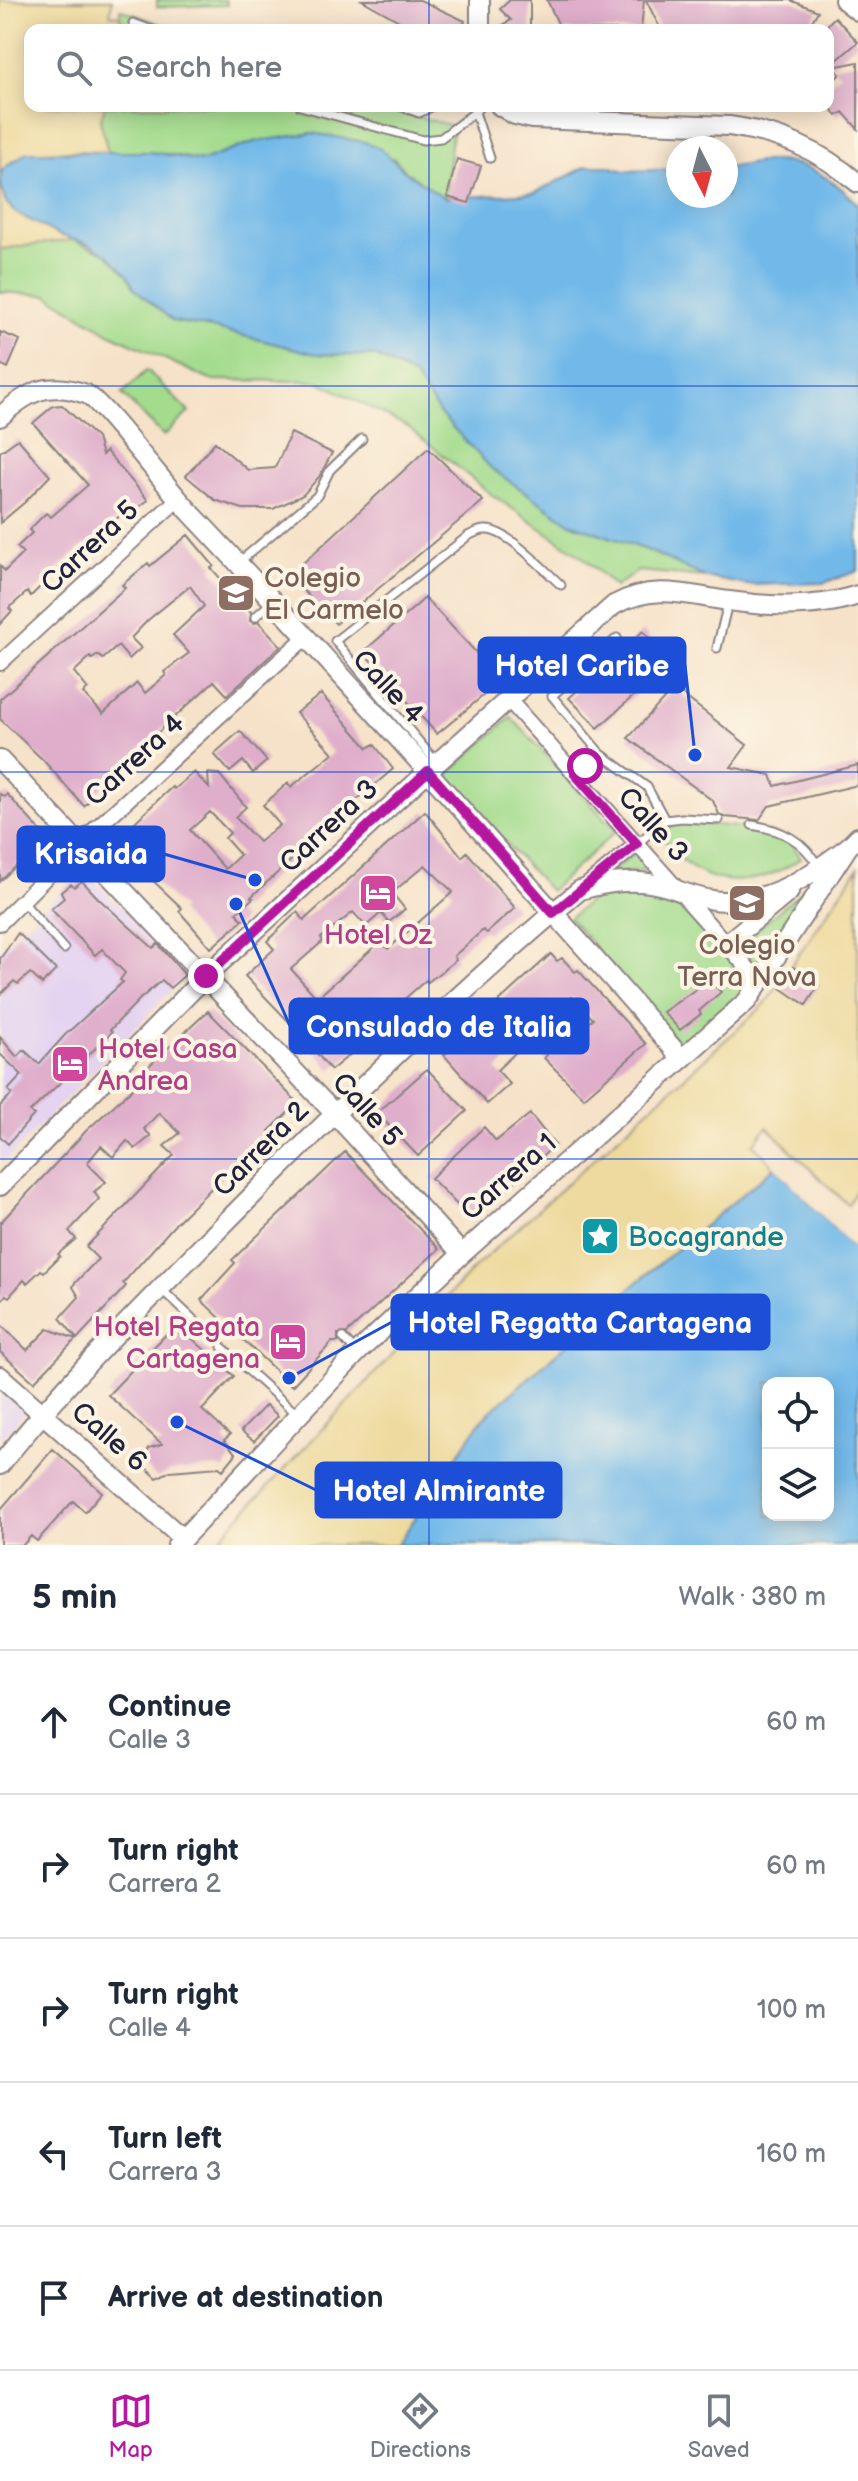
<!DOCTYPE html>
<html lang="en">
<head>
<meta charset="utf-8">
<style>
	body { margin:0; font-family:"Balsamiq Sans",sans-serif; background:#f2f2f3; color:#1f2937 }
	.controls { position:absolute; right:24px; bottom:24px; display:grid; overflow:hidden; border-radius:16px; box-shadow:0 4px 20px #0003 }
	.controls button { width:72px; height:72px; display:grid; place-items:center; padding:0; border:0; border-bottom:2px solid #e0e1e3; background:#fff; color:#1f2937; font:40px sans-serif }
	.compass { position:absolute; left:666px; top:136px; width:72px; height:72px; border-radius:50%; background:#fff; box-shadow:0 4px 20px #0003; rotate:174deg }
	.stop { position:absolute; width:24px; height:24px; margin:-18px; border:6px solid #b5179e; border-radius:50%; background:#fff }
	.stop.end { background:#b5179e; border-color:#fff; box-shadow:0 2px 8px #0008 }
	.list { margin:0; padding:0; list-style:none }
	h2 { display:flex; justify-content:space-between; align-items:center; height:104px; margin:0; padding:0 32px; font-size:34px }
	h2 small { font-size:26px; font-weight:400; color:#747a83 }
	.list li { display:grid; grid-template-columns:52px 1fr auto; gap:24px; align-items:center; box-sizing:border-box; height:144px; padding:0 32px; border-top:2px solid #e0e1e3 }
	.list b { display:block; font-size:30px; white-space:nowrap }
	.list p { margin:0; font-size:26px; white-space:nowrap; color:#747a83 }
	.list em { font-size:26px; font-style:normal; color:#747a83 }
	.icon { flex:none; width:44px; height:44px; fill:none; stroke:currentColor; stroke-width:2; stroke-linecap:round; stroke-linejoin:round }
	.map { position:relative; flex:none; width:858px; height:1545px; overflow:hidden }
	.search { position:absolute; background:#fff; box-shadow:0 4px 20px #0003; left:24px; right:24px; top:24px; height:88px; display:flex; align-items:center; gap:20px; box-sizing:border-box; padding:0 28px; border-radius:16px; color:#747a83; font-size:30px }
	.sheet { height:824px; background:#fff }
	nav { display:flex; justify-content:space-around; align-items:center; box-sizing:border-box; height:112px; border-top:2px solid #e0e1e3; background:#fff; font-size:22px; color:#747a83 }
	nav a { display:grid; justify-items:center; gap:4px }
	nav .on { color:#b5179e }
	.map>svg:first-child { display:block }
</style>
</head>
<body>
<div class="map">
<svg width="858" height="1545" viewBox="0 0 858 1545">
	<rect width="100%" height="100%" fill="#fcf5e5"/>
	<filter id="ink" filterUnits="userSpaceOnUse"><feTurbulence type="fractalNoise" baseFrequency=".0125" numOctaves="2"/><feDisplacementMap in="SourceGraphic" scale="16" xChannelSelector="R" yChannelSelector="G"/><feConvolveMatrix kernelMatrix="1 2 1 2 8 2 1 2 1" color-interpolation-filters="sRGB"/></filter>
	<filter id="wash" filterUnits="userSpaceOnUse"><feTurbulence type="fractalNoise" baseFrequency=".006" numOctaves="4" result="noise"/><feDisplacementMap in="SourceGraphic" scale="32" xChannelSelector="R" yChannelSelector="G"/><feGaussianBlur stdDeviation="1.8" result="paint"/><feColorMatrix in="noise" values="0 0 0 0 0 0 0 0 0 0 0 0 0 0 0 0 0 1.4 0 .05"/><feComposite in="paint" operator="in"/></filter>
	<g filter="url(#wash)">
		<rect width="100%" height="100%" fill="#f6e2c8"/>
		<path fill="#e4d3f1" d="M82,870L190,972L4,1162L0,1158V951Z
			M0,1389L26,1411L0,1441Z"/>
		<path fill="#a4dc8e" stroke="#637f64" stroke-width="2" d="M157,0H226L227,5L157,7Z
			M120,9L176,30H119Z
			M105,106H376L453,126L445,198L406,172L395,159L312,133L254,142L202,161L169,154L108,152L100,121Z
			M73,240L107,254L128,275L134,288L173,321L212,328L316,354L375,356L415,376L440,414L492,469L570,523L647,550L705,577L638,571L615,587L584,558L491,494L408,427L318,381L210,380L109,333L47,295L0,292V249Z
			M147,370L189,412L164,436L122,394Z
			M511,717L616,831L550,891L445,777Z
			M675,822C700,824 772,826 790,842C794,846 797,853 801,858C765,884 717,892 681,859C673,852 667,843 661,835Z
			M636,851L652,870L608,875Z
			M818,877L756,964L740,946C764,921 792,901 818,877Z
			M621,890H639L674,899L750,983L741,996L683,1048L569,918L601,892Z"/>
		<path fill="#eeda9e" stroke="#887e6c" stroke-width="2" d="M0,0H112L110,14L121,17L119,30H30V106H105L100,121L108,152C80,152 10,143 0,177Z
			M0,180L5,201L16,213L73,240L0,249Z
			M858,868V1185L848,1205L767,1127L753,1144L775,1167L647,1274L483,1418L397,1545H213L475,1267L765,1004Z"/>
		<path fill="#72b9e9" stroke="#4a6e92" stroke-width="2" fill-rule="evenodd" d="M312,133L365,142L381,149L406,172L445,198L535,193L587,166H608L625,171L678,169V196H726V168C742,166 760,160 776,161C808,162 837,182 858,204V571L823,583L746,585L705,577L647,550L570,523L492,469L440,414L414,376L375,356L316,354L212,328L173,321L134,288L128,275L107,254L89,244L59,235L16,213L5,201L0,180L2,170L27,152H151L202,161L254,142Z
			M775,1167L858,1253V1545H397L483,1418L647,1274ZM828,1383V1515H768V1383Z"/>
		<path fill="#f6e2c8" d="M775,1163L858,1247V1253L772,1164Z"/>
		<g id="blocks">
			<path fill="#dfaecb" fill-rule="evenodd" d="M362,0H420L465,21L461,30H415Z
				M510,0H530V30H495L511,20L500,9Z
				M547,0H644L641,30H561Z
				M646,0H790L818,11L807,30H661Z
				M835,17L858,42L828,68V24Z
				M858,62V129L843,112L837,116L828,104V86L840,74L832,67Z
				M457,159L481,166L469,203L447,197Z
				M0,332L20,340L8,368L0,364Z
				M62,405L97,438L102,455L106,451L148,500L128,516L124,512L87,546L85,544L63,564L31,596L27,592L9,608L12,611L0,624V566L5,571L23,553L17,547L32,533L29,530L46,513L51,517L88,485L33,423L53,406Z
				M291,433L332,453L319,477L303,495L273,509H243L215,500L186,476L215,442L248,470L275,468Z
				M18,439L50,476L25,502L0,523V452Z
				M428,448L483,501L336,624L289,576Z
				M188,535L214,566L211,568L251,612L250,621L254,623L259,622L281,646L227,695L214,681L138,751L84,806L43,760L0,719V699L125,588L122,585L148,563L150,566ZM190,586L204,606L173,635L189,653L164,672L166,675L145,693L137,683L103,714L83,693L88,689L74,672L90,657L92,659L98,655L103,659L118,646L129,659L141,648L131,638L148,620Z
				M425,598L502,680L437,734L363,652Z
				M643,631L669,664L598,728L569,698Z
				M674,688L747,745L731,767L771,775L775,786L858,765V785L769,806L759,820L724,817L719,814L713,801L628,738Z
				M321,694L368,748L374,744L393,769L331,822L328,818L295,849L299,853L251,897L253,898L236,913L243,920L211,948L179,911L182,908L113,843L160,798L172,787L174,789L194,772L209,788L208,773L219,774L246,807L235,817L259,842L280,825L263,805L288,783L291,787L333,753L296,713ZM210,812L230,833L225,838L240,855L225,869L190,830Z
				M240,731L267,761L253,773L243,761L230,772L214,754Z
				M0,794L5,797L7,794L47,838L0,881Z
				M425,811L462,857L467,852L515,908L487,933L483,930L454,956L456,960L428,982L426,980L358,1040L363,1044L331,1070L294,1027L245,976L274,949L267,941L297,912L304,920ZM425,865L453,892L388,949L381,941L317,998L291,969L323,941L321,938L353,912L366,926L381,913L389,922L405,909L392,893Z
				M82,881L99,899L153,948L158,944L185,975L170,988L162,980L141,998L110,1030L112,1032L30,1112L34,1115L8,1144L0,1136V1106L12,1094L8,1090L22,1075L0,1054V1037L17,1057L24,1050L39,1064L65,1035L123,982L120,980L125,973L102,949L95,955L51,909L64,898L61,892L71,884L74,887Z
				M18,933L56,970L42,984L30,973L18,984L14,981L0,995V959Z
				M551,954L557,961L562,958L575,972L578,970L646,1044L584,1098L544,1058L547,1055L531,1038L497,1070L510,1084L487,1104L444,1055L500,1006L497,1003ZM572,997L593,1019L576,1033L558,1010Z
				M793,967L819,985L806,1005L781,988Z
				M709,980L721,992L699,1011L701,1014L680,1030L663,1012Z
				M208,1011L298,1103L269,1131L274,1136L243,1164L239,1161L178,1221L123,1283L126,1286L77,1339L60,1318L79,1297L73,1287L74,1284L98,1259L86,1247L174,1155L164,1146L180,1133L159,1113L144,1129L151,1136L135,1149L127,1141L113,1157L101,1146L87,1163L106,1182L94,1192L99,1199L69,1231L76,1239L58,1254L60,1256L44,1272L41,1270L27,1283L24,1280L9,1297L6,1295L0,1302V1223L86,1131L133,1088L131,1086L150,1065Z
				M427,1069L467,1111L418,1156L377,1113Z
				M530,1114L555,1145L472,1220L431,1178L484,1127L496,1141Z
				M345,1152L439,1249L347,1333L338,1334V1342H332L292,1386L201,1300L235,1263L232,1260Z
				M0,1324L27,1350L48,1329L76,1339L34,1382L0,1352Z
				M176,1324L234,1376L202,1410L230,1435L224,1440L236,1454L223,1470L219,1467L170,1471L157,1478L142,1464L149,1448L162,1444L108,1395Z
				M266,1405L278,1416L254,1441L241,1431Z
				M53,1449L102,1492L85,1512L73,1501L37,1541L31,1536L23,1545H0V1510Z"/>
		</g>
	</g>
	<g filter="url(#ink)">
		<use href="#blocks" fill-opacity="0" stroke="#8c8282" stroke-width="2"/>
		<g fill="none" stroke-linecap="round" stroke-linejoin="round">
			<g stroke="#8c8282" stroke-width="11">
				<path id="lane" d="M133,23L152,30
					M300,106L423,140L441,138L475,112
					M400,106L419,113L433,106
					M480,106L475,112L490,158
					M238,563L317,496L330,470L362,439
					M255,617L271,603
					M617,638L552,696L600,753L647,787L665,820
					M717,648L728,603
					M436,762L335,641L468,536C474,533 480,529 487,530C509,531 544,570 561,585
					M575,774L600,753
					M752,825C782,830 802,839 819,867
					M638,843L665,820L682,818L719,820
					M22,901L64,949
					M162,1290L211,1336
					M343,1338L355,1351
					M222,1347L298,1415"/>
			</g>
			<g stroke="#8c8282" stroke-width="18">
				<path id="street" d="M0,663L178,499
					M508,699L761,983
					M584,888L637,844
					M0,923L81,842L306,637"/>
			</g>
			<g stroke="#8c8282" stroke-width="22">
				<path id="secondary" d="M480,0V30
					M844,0L858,11
					M500,106L515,115L532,119L729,126C780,133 819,150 858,183
					M0,417C27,392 48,380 86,394C99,398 172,494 189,511C307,636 421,763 534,891C584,947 634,1002 682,1059
					M0,760L334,1113L462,1254
					M726,944L789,892
					M0,1186L206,976L437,763L614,605C654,583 686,595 729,601C771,607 817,609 858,595
					M0,1376L182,1538
					M0,1465C69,1378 149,1300 227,1221C340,1107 456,994 580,890C606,883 633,878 660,885C676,889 691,896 707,899C762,910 807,878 848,847
					M177,1545L357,1353L462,1254L747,1001L848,847L858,837"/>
			</g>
			<use href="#lane" stroke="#fff" stroke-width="7"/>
			<use href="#street" stroke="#fff" stroke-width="14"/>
			<use href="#secondary" stroke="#fff" stroke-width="18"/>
		</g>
	</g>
	<g fill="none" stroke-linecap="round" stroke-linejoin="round" filter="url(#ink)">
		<path stroke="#b5179e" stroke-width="10" d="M206,976L428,771L553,913L637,844L575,774L585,766"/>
	</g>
	<path fill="none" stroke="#1d4ed8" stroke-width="2" stroke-opacity="0.55" d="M429,0V30M429,106V1545M0,386H858M0,772H858M0,1159H858"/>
	<defs>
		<g id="school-square" transform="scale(2)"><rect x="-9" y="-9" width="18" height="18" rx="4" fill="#8d6e63" stroke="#fcf5e5"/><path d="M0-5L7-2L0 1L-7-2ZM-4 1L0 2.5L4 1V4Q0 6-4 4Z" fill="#fff"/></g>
		<g id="hotel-square" transform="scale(2)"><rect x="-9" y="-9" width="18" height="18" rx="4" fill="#d1479c" stroke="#fcf5e5"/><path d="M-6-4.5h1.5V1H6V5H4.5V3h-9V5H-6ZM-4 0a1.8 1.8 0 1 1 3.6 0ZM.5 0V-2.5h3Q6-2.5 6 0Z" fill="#fff"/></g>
		<g id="sight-square" transform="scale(2)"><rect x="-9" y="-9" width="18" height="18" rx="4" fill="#0f9aa8" stroke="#fcf5e5"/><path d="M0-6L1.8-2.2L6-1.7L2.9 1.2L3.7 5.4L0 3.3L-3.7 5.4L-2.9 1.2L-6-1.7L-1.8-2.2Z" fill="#fff"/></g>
	</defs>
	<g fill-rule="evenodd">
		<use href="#school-square" x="236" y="593"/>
		<use href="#hotel-square" x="378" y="893"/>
		<use href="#school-square" x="747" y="903"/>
		<use href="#hotel-square" x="70" y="1064"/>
		<use href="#sight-square" x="600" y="1236"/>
		<use href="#hotel-square" x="288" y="1342"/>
	</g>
	<g text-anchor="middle" stroke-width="8" stroke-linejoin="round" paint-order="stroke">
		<g font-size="28" fill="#22223b" stroke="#fcf5e5">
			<text transform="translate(89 546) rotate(-43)" y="10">Carrera 5</text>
			<text transform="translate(389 686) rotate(47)" y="10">Calle 4</text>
			<text transform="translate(134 759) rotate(-42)" y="10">Carrera 4</text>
			<text transform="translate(654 824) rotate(48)" y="10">Calle 3</text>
			<text transform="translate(328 825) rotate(-43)" y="10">Carrera 3</text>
			<text transform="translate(368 1109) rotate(48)" y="10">Calle 5</text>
			<text transform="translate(260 1148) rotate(-45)" y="10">Carrera 2</text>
			<text transform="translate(508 1176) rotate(-41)" y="10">Carrera 1</text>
			<text transform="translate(110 1436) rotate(41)" y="10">Calle 6</text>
		</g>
		<g font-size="28" fill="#785e54" stroke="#fcf5e5" text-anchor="start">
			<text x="264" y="587">Colegio<tspan x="264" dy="32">El Carmelo</tspan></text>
			<text x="747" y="954" text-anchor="middle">Colegio<tspan x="747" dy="32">Terra Nova</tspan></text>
		</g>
		<g font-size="28" fill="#b23c85" stroke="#fcf5e5">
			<text x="378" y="944">Hotel Oz</text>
			<text x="98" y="1058" text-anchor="start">Hotel Casa<tspan x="98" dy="32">Andrea</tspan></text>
			<text x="260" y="1336" text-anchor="end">Hotel Regata<tspan x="260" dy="32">Cartagena</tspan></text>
		</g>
		<g font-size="28" fill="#0d838f" stroke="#fcf5e5" text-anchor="start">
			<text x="628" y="1246">Bocagrande</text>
		</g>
	</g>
	<path fill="none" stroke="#1d4ed8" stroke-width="3" d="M695 755L685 665M255 880L164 854M236 904L290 1026M289 1378L392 1322M177 1422L316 1490"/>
	<g fill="#1d4ed8" stroke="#fcf5e5" stroke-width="3">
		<circle cx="695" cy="755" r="8"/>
		<circle cx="255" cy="880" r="8"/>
		<circle cx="236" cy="904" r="8"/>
		<circle cx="289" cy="1378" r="8"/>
		<circle cx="177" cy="1422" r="8"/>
	</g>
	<g fill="#1d4ed8" stroke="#1d4ed8" stroke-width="3">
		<rect x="479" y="638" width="206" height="54" rx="8"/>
		<rect x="18" y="827" width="146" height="54" rx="8"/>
		<rect x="290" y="999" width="298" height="54" rx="8"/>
		<rect x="392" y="1295" width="377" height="54" rx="8"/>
		<rect x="316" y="1463" width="245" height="54" rx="8"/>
	</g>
	<g font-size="30" text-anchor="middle" font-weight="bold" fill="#fff">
		<text x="582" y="676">Hotel Caribe</text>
		<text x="91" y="864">Krisaida</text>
		<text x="439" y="1037">Consulado de Italia</text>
		<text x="580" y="1333">Hotel Regatta Cartagena</text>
		<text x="439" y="1501">Hotel Almirante</text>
	</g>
</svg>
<div class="controls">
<button><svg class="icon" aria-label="locate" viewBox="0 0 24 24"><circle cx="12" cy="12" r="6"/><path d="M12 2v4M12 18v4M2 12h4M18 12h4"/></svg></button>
<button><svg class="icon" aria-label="layers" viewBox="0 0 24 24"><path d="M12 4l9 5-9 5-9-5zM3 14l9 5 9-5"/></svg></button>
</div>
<svg class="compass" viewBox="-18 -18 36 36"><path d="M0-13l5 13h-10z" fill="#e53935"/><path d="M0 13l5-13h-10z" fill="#747a83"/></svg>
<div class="stop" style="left:585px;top:766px"></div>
<div class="stop end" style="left:206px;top:976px"></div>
<div class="search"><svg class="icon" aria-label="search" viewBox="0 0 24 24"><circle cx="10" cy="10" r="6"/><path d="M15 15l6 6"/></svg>Search here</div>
</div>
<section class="sheet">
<h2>5 min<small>Walk · 380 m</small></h2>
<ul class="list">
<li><svg class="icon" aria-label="ahead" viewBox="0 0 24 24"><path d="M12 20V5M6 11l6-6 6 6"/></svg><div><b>Continue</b><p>Calle 3</p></div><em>60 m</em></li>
<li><svg class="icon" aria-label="right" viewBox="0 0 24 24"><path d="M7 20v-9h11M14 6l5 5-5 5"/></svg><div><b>Turn right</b><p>Carrera 2</p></div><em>60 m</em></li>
<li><svg class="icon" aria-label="right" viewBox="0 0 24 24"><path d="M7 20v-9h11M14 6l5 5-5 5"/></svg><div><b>Turn right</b><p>Calle 4</p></div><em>100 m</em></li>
<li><svg class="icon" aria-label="left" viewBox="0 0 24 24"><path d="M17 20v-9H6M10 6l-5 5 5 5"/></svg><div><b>Turn left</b><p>Carrera 3</p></div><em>160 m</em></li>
<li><svg class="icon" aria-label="arrive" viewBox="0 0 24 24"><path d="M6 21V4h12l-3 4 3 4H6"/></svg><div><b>Arrive at destination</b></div></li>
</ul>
</section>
<nav>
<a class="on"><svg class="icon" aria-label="map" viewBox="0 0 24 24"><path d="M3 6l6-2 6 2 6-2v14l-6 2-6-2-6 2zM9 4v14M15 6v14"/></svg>Map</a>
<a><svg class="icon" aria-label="directions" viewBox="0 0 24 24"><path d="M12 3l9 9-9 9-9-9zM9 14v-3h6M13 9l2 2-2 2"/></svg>Directions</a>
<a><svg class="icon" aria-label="saved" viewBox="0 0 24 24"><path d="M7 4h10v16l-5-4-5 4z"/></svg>Saved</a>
</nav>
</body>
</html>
